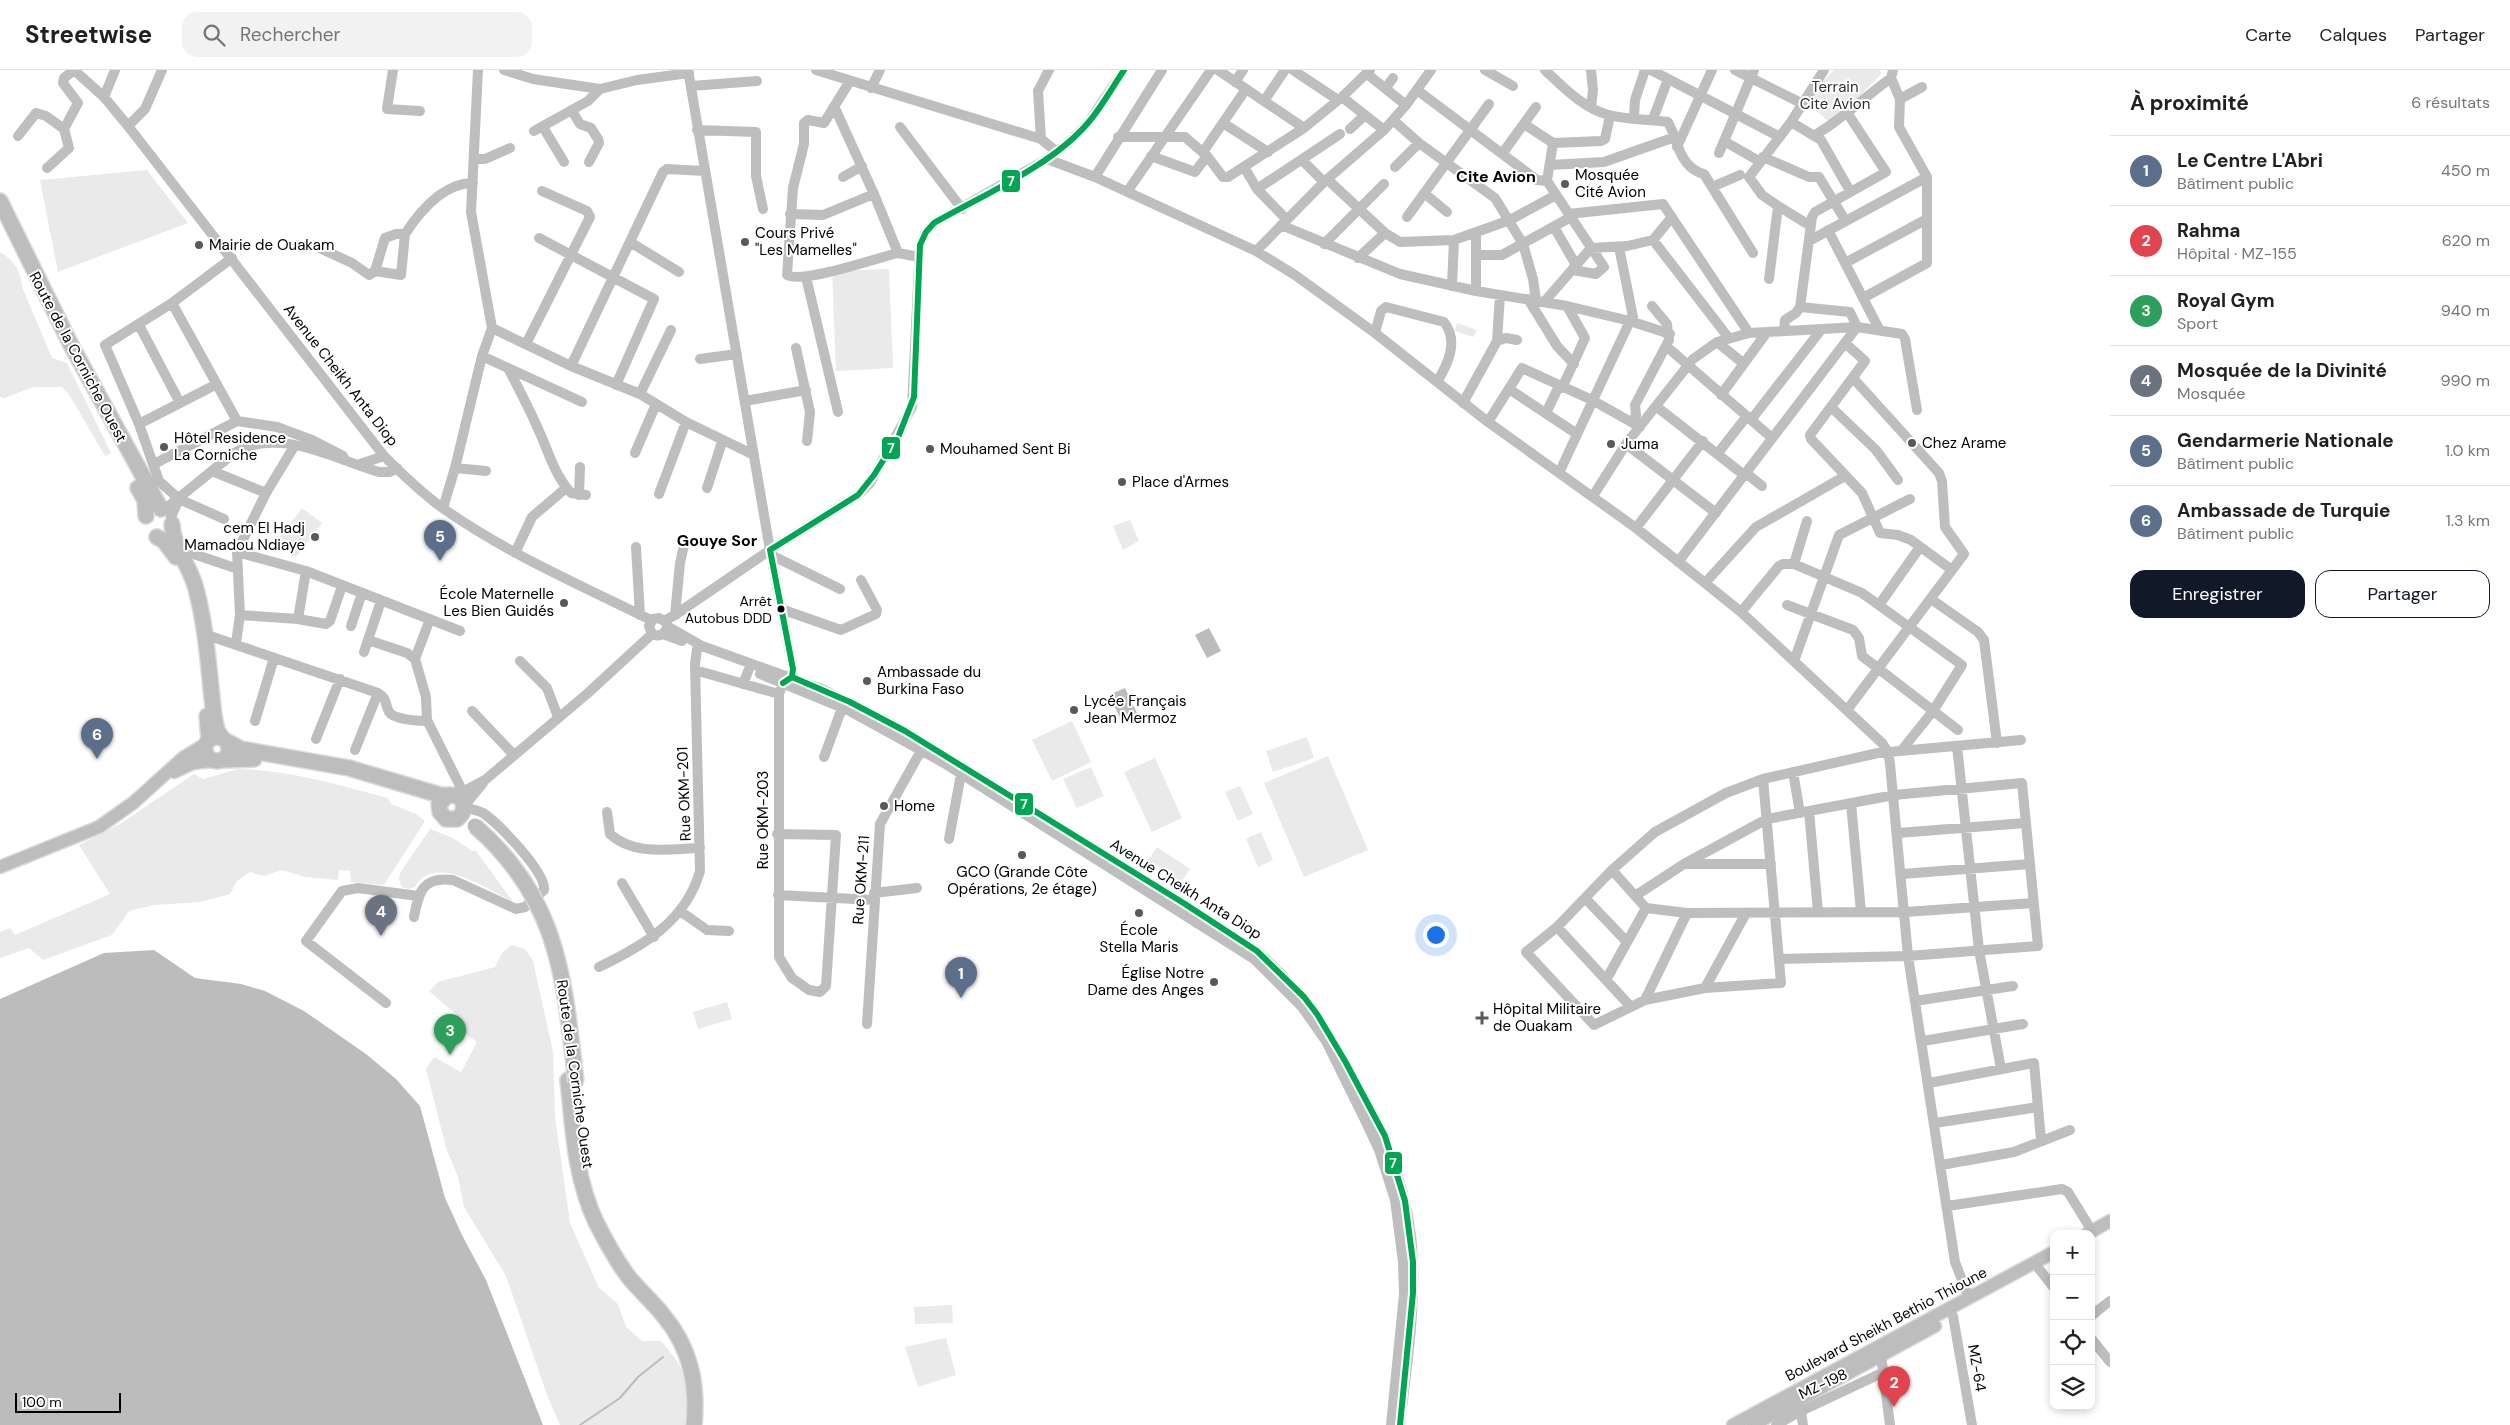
<!DOCTYPE html>
<html lang="fr">
<head>
<meta charset="utf-8">
<style>
	body { margin:0; font-family:"DM Sans",sans-serif; background:#f2f2f2; color:#202124 }
	.controls { position:absolute; right:15px; bottom:15px; display:grid; overflow:hidden; border-radius:10px; box-shadow:0 2px 8px #0003 }
	.controls button { width:45px; height:45px; display:grid; place-items:center; padding:0; border:0; border-bottom:1px solid #e0e0e0; background:#fff; color:#202124; font:25px sans-serif }
	.scale { position:absolute; left:15px; bottom:12px; width:106px; box-sizing:border-box; padding-left:5px; border:2px solid #000; border-top:0; font-size:14px; line-height:18px; white-space:nowrap; color:#000; -webkit-text-stroke:4px #fff; paint-order:stroke }
	.you { position:absolute; left:1435px; top:864px; width:18px; height:18px; margin:-12px; border:4px solid #fff; border-radius:50%; background:#1a73e8; box-shadow:0 0 0 8px #1a73e833 }
	.badge { display:grid; place-items:center; width:32px; height:32px; border-radius:50%; background:#111827; color:#fff; font-size:16px; font-weight:700 }
	.pin { position:absolute; translate:-50% -41px; filter:drop-shadow(0 1px 2px #0008) }
	.pin::after { content:''; position:absolute; top:26px; width:18px; height:15px; background:inherit; clip-path:polygon(0 0,100% 0,50% 100%) }
	.list { margin:0; padding:0; list-style:none }
	h2 { display:flex; justify-content:space-between; align-items:center; height:65px; margin:0; padding:0 20px; font-size:21px }
	h2 small { font-size:16px; font-weight:400; color:#757577 }
	.list li { display:grid; grid-template-columns:32px 1fr auto; gap:15px; align-items:center; box-sizing:border-box; height:70px; padding:0 20px; border-top:1px solid #e0e0e0 }
	.list b { display:block; font-size:19px; white-space:nowrap }
	.list p { margin:0; font-size:16px; white-space:nowrap; color:#757577 }
	.list em { font-size:16px; font-style:normal; color:#757577 }
	.actions { display:flex; gap:10px; padding:15px 20px }
	.actions a { flex:1; padding:11px 0; border:1px solid #111827; border-radius:15px; text-align:center; font-size:18px; color:#111827 }
	.actions .main { background:#111827; color:#fff }
	.icon { flex:none; width:28px; height:28px; fill:none; stroke:currentColor; stroke-width:2; stroke-linecap:round; stroke-linejoin:round }
	.map { position:relative; flex:none; width:2110px; height:1355px; overflow:hidden }
	header { display:flex; align-items:center; gap:30px; box-sizing:border-box; height:70px; padding:0 25px; background:#fff; border-bottom:1px solid #e0e0e0 }
	header strong { font-size:24px }
	nav { display:flex; gap:28px; margin-inline-start:auto; font-size:18px }
	.search { width:350px; height:45px; background:#f2f2f2; display:flex; align-items:center; gap:12px; box-sizing:border-box; padding:0 18px; border-radius:15px; color:#757577; font-size:19px }
	main { display:flex }
	aside { flex:1; background:#fff }
	.map>svg:first-child { display:block }
</style>
</head>
<body>
<header>
<strong>Streetwise</strong>
<div class="search"><svg class="icon" aria-label="search" viewBox="0 0 24 24"><circle cx="10" cy="10" r="6"/><path d="M15 15l6 6"/></svg>Rechercher</div>
<nav><a>Carte</a><a>Calques</a><a>Partager</a></nav>
</header>
<main>
<div class="map">
<svg width="2110" height="1355" viewBox="0 0 2110 1355">
	<rect width="100%" height="100%" fill="#fff"/>
	<path fill="#eaeaea" d="M1834,0H1879L1882,3L1832,55L1805,30Z
		M147,100L188,153L58,202L40,110Z
		M0,182C14,190 21,201 22,217L52,288L67,293L111,383L105,386L70,326L62,317H34L4,328L0,327Z
		M889,199L893,298L836,301L832,201Z
		M1457,253L1477,260L1473,267L1455,261Z
		M302,438L322,453L296,487L276,472Z
		M1130,450L1139,471L1123,480L1113,456Z
		M1072,651L1091,692L1052,711L1032,670Z
		M1307,667L1314,688L1273,702L1266,681Z
		M1328,686L1368,780L1304,807L1264,713Z
		M1155,688L1182,748L1152,762L1124,702Z
		M1091,697L1104,726L1077,738L1063,709Z
		M238,699C289,700 338,715 388,728L391,734L416,744L425,751L384,815L351,812L350,801L339,800L338,810L305,807L282,800L264,806L250,802L237,811L230,824L200,832L154,835L129,841L112,865L43,890L29,878L0,888V862L10,858L15,865L110,824L79,775L120,754L194,704L203,709Z
		M1240,716L1253,744L1238,751L1225,722Z
		M430,759L453,768L472,781H476L513,832C489,820 434,782 415,817L408,819L402,817L399,810L400,803Z
		M1261,762L1273,790L1258,797L1246,769Z
		M1157,777L1190,799L1181,812L1148,790Z
		M511,875L525,879L533,891L553,982L555,1047L570,1153L599,1218L618,1234L626,1257L642,1271H661C688,1302 691,1315 687,1355H560L547,1325L506,1206L464,1137L458,1107L446,1078L426,999L434,987L461,1002L477,972L455,956L457,945L429,921L438,912L495,897L502,883Z
		M727,932L732,949L698,959L693,942Z
		M952,1235L953,1253L915,1254L914,1237Z
		M946,1268L956,1305L918,1317L905,1277Z"/>
	<path fill="#bcbcbc" d="M1209,558L1221,581L1207,588L1195,565Z
		M1125,618L1137,643L1121,650L1109,625Z
		M154,880L195,908L241,914L265,921L304,941L366,984L396,1009L420,1036L445,1128L463,1167L486,1210L543,1355H0V929L104,883Z"/>
	<g fill="none" stroke-linecap="round" stroke-linejoin="round">
		<path stroke="#bcbcbc" stroke-width="2" d="M580,1355L620,1328L638,1307L663,1287"/>
		<g stroke="#dbdbdb" stroke-width="15">
			<path id="major" d="M174,702L193,693L212,691
				M0,797L99,757L133,733L183,688L206,674
				M2087,1164L2110,1151
				M1733,1355L2054,1182
				M1753,1355L1935,1256"/>
		</g>
		<g stroke="#dbdbdb" stroke-width="18">
			<path id="highway" d="M0,131L71,275L161,439
				M138,418L145,430L146,446
				M172,454C173,478 191,497 196,519C207,560 209,604 214,646L217,660L222,668
				M157,467L164,471L176,487
				M207,646L209,670
				M205 679a12 12 0 1 1 24 0a12 12 0 1 1-24 0Z
				M228,672L241,679L349,698L440,725C445,726 451,724 456,726C467,730 465,743 457,749H446L440,742L439,734L447,726
				M223,690L254,689
				M568,1010C573,1058 575,1108 596,1152C605,1170 615,1188 627,1205C638,1219 652,1231 663,1245C690,1277 698,1313 694,1355"/>
		</g>
		<path stroke="#bebebe" stroke-width="10" d="M74,0L104,27L128,56L384,386C402,404 421,422 441,437C506,483 580,515 651,550
			M393,0L387,39L420,41
			M504,0L533,9L600,19
			M688,0L770,480L793,599L792,607L783,613L779,624V887L792,908L809,920L820,922L826,916L836,765L777,764
			M816,0L1041,69L1057,82
			M1218,0L1304,58
			M1293,0L1338,30
			M1485,0L1513,16
			M1545,0C1563,17 1584,39 1609,45C1627,50 1649,49 1668,52L1675,67
			M1651,0L1780,67
			M1735,0L1803,34
			M1366,3L1406,35
			M850,11L824,53L808,50L804,53V74L793,118L787,205C802,214 877,188 898,183
			M1235,12L1243,0
			M691,16L757,11
			M871,18L880,0
			M1386,18L1393,8
			M1417,20L1537,110L1547,111
			M104,27L115,0
			M1342,27L1384,60
			M1900,29L1922,17
			M1264,31L1285,0
			M834,36L874,124L898,183L919,187
			M1591,37L1593,20L1591,0
			M572,41L580,54L591,58L598,69L599,73L589,92
			M1634,47L1635,30L1645,0
			M1653,49L1668,9
			M1393,50L1419,73L1495,128L1523,174L1533,209L1536,230
			M1791,52L1821,70L1850,121
			M1223,53L1268,82
			M1524,54L1553,73L1601,71L1605,69L1610,46
			M128,56L145,39L162,0
			M543,57L564,92
			M900,57L962,139
			M1350,59L1365,45
			M697,60L756,62V106L763,139
			M534,61L588,31L600,19L637,10L689,3
			M1815,65C1840,51 1866,26 1891,8L1893,0
			M18,66L36,43L46,46L64,59
			M1118,67H1185L1207,86L1223,107H1228L1304,58L1342,27L1370,0
			M1041,69L1038,21L1049,0
			M1724,71L1759,91
			M1553,73L1547,111L1604,197L1596,204L1573,200
			M1677,77L1712,0
			M1203,82L1246,19
			M1719,83L1754,0
			M1502,84L1536,37
			M1151,86L1195,102L1207,86
			M1763,87L1809,107H1819L1845,150
			M474,89H485L510,78
			M1047,89L1095,107L1256,181L1295,205L1375,263L1488,352L1636,458L1705,513L1741,542L1882,673L1888,682L1890,694L1908,886L1955,1192L1969,1228
			M1302,90L1324,112
			M1550,95L1604,92L1675,67C1679,83 1687,100 1704,104L1753,183
			M1244,97L1257,119L1287,150
			M1395,97L1419,73
			M47,98L69,78L64,59L78,33L63,13L64,8L74,0
			M843,107L862,96
			M1095,107L1162,0
			M1327,109L1385,163L1400,172L1454,170L1510,150L1556,125
			M1712,117L1740,105
			M1257,119L1340,64
			M1127,122L1211,0
			M1424,123L1447,142
			M1778,136L1809,155
			M790,144L823,145L874,124
			M1568,144L1663,134L1749,263
			M1407,147L1489,34
			M1281,155L1400,204L1476,221L1567,236L1630,251L1670,264
			M1554,157L1576,195
			M1828,160L1879,259
			M1476,163V221
			M539,168L654,229L616,315
			M1653,170L1728,267
			M1809,171L1927,107
			M630,172L679,202
			M1324,174L1384,114
			M313,175L352,193L369,205L375,201L385,168L396,164H405C420,141 444,113 473,113
			M1619,177L1634,252
			M1256,181L1324,112L1384,60L1406,35L1431,0
			M1476,185H1502L1571,147
			M1358,188L1385,163
			M1845,193L1927,149
			M375,201L401,205L405,164
			M806,207L838,342
			M1769,209L1778,136L1762,125L1749,107L1791,52L1824,0
			M1452,216L1454,170
			M1863,228L1927,193V107L1899,57L1900,29L1891,8
			M1528,229L1557,276L1574,294
			M1545,231L1591,178L1627,176L1653,170L1672,147
			M172,233L237,351
			M1800,237L1850,242L1857,257
			M139,255L180,333
			M492,258L571,296L640,324L686,352L754,385
			M1784,261L1785,250L1796,243L1800,237L1812,147L1815,142L1886,102L1846,41
			M1375,263L1381,241L1386,237L1444,252C1459,271 1448,294 1437,312
			M1497,271L1506,268L1517,270
			M1717,272L1743,293
			M1845,273L1865,291L1810,365L1811,369L1862,423L1880,463L1898,465L1911,470L1952,500
			M526,274L590,147L587,141L542,121
			M1666,276L1772,368
			M796,278L810,342L807,371
			M482,286L582,332
			M700,289L737,284
			M571,296L663,102L667,99L705,101
			M508,298C519,319 530,340 539,361C549,383 554,404 571,423L586,425
			M1562,318L1585,268L1567,236
			M1509,319L1577,364
			M640,324L671,260
			M1721,325L1767,262
			M745,331L806,320
			M1463,333L1497,271L1500,225
			M1657,337L1744,405
			M1831,337L1876,380L1898,410
			M1546,343L1559,316
			M1751,350L1821,260
			M1633,351L1636,345L1635,335L1669,270L1667,254L1652,236
			M1488,352L1522,298L1592,330L1640,357
			M139,354L217,314
			M1626,374L1716,443
			M635,383L656,334
			M1718,383L1747,346
			M154,394L237,351L277,357L312,370L343,386
			M360,394L384,386
			M455,398L486,401
			M212,401L266,423
			M1559,403L1630,251
			M1746,403L1762,416
			M707,418L722,372
			M659,424L686,352
			M579,425L580,397
			M1593,426L1626,374L1693,289L1717,272L1749,263L1857,257L1902,264L1905,269L1917,340
			M443,438L455,398L482,286L492,258L471,142L478,0
			M164,440L234,383C280,356 333,389 379,402H390L397,398
			M171,447L179,429
			M224,449L179,429L159,411L139,354L105,275L172,233L232,188
			M1636,458L1703,371
			M636,477L640,545
			M179,479L238,499
			M237,482L306,501L460,561
			M515,483L532,447L566,418
			M771,485L840,519
			M1678,492L1857,257
			M1794,494L1807,451
			M1705,513L1756,457L1845,406
			M1931,529L1978,562L1984,570L1997,673
			M1787,535L1853,560L1859,568L1862,586L1958,660
			M1879,535L1920,477
			M781,539L841,560L876,544L877,540L861,510
			M1741,542L1779,496L1783,494H1794L1862,523L1962,595L1933,641L1901,681
			M240,545L298,549L326,554L330,551L342,516
			M675,545L680,493L685,471
			M298,549L306,501
			M351,556L362,523
			M667,556L702,576L822,619L892,654L1257,881C1303,921 1330,963 1358,1017C1389,1074 1411,1126 1413,1192C1415,1246 1406,1302 1400,1355
			M667,558C664,565 658,567 652,564L649,556L653,549L659,548L664,551L675,545L770,480L858,425L870,413L912,337L920,175L926,162L934,153L1047,89L1068,73L1088,53L1124,0
			M204,564L378,623C387,628 385,634 389,642C393,649 420,652 427,650
			M663,564L682,571
			M368,570L407,583L415,589L426,627L427,650L463,722
			M236,573L240,545L237,482L266,423L295,375
			M364,582L381,531
			M415,589L430,549
			M520,591L547,618L558,647
			M1794,591L1839,465L1910,429
			M695,600L779,624
			M760,604L850,641L944,693L1254,889L1302,937L1326,971L1365,1050L1379,1080L1395,1130L1403,1192L1404,1224L1391,1355
			M743,614L749,599
			M1847,640L1964,484L1945,457L1942,411L1939,403L1853,308
			M472,641L514,685
			M255,651L274,588
			M316,669L340,609
			M1957,676L1979,880L2001,999
			M355,680L378,623
			M824,687L842,638
			M1793,702L1800,743
			M1763,709L1781,913L1705,918L1645,930L1594,955L1526,882L1557,857L1612,800L1655,762L1726,723L1763,709L1878,683L2021,670
			M455,726L485,710L588,623L652,564
			M1851,733L1861,842
			M464,736L483,713
			M1809,741L1818,842
			M607,742L610,764C634,786 669,779 700,778
			M1898,763L2025,753
			M949,769L961,704
			M1685,794H1771
			M1612,800L1646,838L1687,843L1906,842L2033,833
			M1902,804L2030,794
			M622,813L654,867
			M874,823L917,818
			M778,825L874,830
			M1635,826L1684,794L1767,749L1894,725L2022,713L2038,876L1908,886L1779,889
			M1585,828L1627,872
			M680,841L707,860L729,861
			M414,847C419,821 423,806 453,810L516,839L525,837L544,820C546,802 498,753 483,743C477,740 470,739 464,737
			M1557,857L1631,937
			M599,897C643,876 686,851 700,801L695,594L697,579
			M1606,910L1646,838
			M1705,918L1746,843
			M1645,930L1687,843
			M1915,931L2013,916
			M386,933L306,871L342,821L358,818L418,826
			M867,954L880,754L922,679
			M1923,971L2023,954
			M1929,1013L2034,993L2041,1070
			M1935,1053L2038,1037
			M1941,1095L2014,1082L2070,1060
			M1947,1136L2062,1119L2068,1122L2092,1161
			M2039,1199L2054,1218
			M1953,1246L1972,1355
			M2091,1246L2110,1231
			M2091,1268L2110,1292
			M1881,1285L1890,1355
			M1800,1336L1803,1355
			M1776,1355L1801,1341L1884,1302"/>
		<use href="#major" stroke="#bdbdbd" stroke-width="12"/>
		<use href="#highway" stroke="#bdbdbd" stroke-width="15"/>
		<g stroke="#dbdbdb" stroke-width="18" stroke-linecap="butt">
			<path id="highway-bridge" d="M475,756C559,829 564,908 576,1012"/>
		</g>
		<use href="#highway-bridge" stroke="#bdbdbd" stroke-width="15"/>
		<g stroke="#fff" stroke-width="10">
			<path id="bus-1" d="M770,480L858,425L874,405L899,365L914,327L920,175L926,162L934,153C983,125 1051,96 1087,54C1101,38 1112,18 1124,0
				M770,480L793,599L792,607L783,613
				M792,607L850,632L905,661L1185,834L1257,881L1304,927L1317,944L1345,991L1385,1066L1405,1131L1413,1192V1223L1400,1355"/>
		</g>
		<use href="#bus-1" stroke="#00a651" stroke-width="6"/>
	</g>
	<g fill="#595959" stroke="#fff" stroke-width="2">
		<circle cx="1565" cy="114" r="5"/>
		<circle cx="745" cy="172" r="5"/>
		<circle cx="199" cy="175" r="5"/>
		<circle cx="1912" cy="373" r="5"/>
		<circle cx="1611" cy="374" r="5"/>
		<circle cx="164" cy="377" r="5"/>
		<circle cx="930" cy="379" r="5"/>
		<circle cx="1122" cy="412" r="5"/>
		<circle cx="315" cy="467" r="5"/>
		<circle cx="564" cy="533" r="5"/>
		<circle cx="867" cy="611" r="5"/>
		<circle cx="1074" cy="640" r="5"/>
		<circle cx="884" cy="736" r="5"/>
		<circle cx="1022" cy="785" r="5"/>
		<circle cx="1139" cy="843" r="5"/>
		<circle cx="1214" cy="912" r="5"/>
		<path d="M1479.5 940.5h5v5h5v5h-5v5h-5v-5h-5v-5h5z"/>
	</g>
	<circle fill="#000" stroke="#fff" stroke-width="2" cx="781" cy="539" r="4.5"/>
	<g text-anchor="middle" stroke-width="4" stroke-linejoin="round" paint-order="stroke">
		<g font-size="14" fill="#000" stroke="#fff" text-anchor="end">
			<text x="772" y="536">Arrêt<tspan x="772" dy="17">Autobus DDD</tspan></text>
		</g>
		<g font-size="15" fill="#2f2f2f" stroke="#fff">
			<text x="1835" y="22">Terrain<tspan x="1835" dy="17">Cite Avion</tspan></text>
		</g>
		<g font-size="15" fill="#000" stroke="#fff" text-anchor="start">
			<text x="1575" y="110">Mosquée<tspan x="1575" dy="17">Cité Avion</tspan></text>
			<text x="755" y="168">Cours Privé<tspan x="755" dy="17">"Les Mamelles"</tspan></text>
			<text x="209" y="180">Mairie de Ouakam</text>
			<text x="174" y="373">Hôtel Residence<tspan x="174" dy="17">La Corniche</tspan></text>
			<text x="1922" y="378">Chez Arame</text>
			<text x="1621" y="379">Juma</text>
			<text x="940" y="384">Mouhamed Sent Bi</text>
			<text x="1132" y="417">Place d'Armes</text>
			<text x="305" y="463" text-anchor="end">cem El Hadj<tspan x="305" dy="17">Mamadou Ndiaye</tspan></text>
			<text x="554" y="529" text-anchor="end">École Maternelle<tspan x="554" dy="17">Les Bien Guidés</tspan></text>
			<text x="877" y="607">Ambassade du<tspan x="877" dy="17">Burkina Faso</tspan></text>
			<text x="1084" y="636">Lycée Français<tspan x="1084" dy="17">Jean Mermoz</tspan></text>
			<text x="894" y="741">Home</text>
			<text x="1022" y="807" text-anchor="middle">GCO (Grande Côte<tspan x="1022" dy="17">Opérations, 2e étage)</tspan></text>
			<text x="1139" y="865" text-anchor="middle">École<tspan x="1139" dy="17">Stella Maris</tspan></text>
			<text x="1204" y="908" text-anchor="end">Église Notre<tspan x="1204" dy="17">Dame des Anges</tspan></text>
			<text x="1493" y="944">Hôpital Militaire<tspan x="1493" dy="17">de Ouakam</tspan></text>
		</g>
		<g font-size="15" fill="#000" stroke="#fff">
			<text transform="translate(78 287) rotate(62)" y="5">Route de la Corniche Ouest</text>
			<text transform="translate(341 305) rotate(52)" y="5">Avenue Cheikh Anta Diop</text>
			<text transform="translate(684 724) rotate(-92)" y="5">Rue OKM-201</text>
			<text transform="translate(763 750) rotate(-90)" y="5">Rue OKM-203</text>
			<text transform="translate(861 810) rotate(-86)" y="5">Rue OKM-211</text>
			<text transform="translate(1186 819) rotate(32)" y="5">Avenue Cheikh Anta Diop</text>
			<text transform="translate(575 1004) rotate(82)" y="5">Route de la Corniche Ouest</text>
			<text transform="translate(1886 1254) rotate(-28)" y="5">Boulevard Sheikh Bethio Thioune</text>
			<text transform="translate(1977 1298) rotate(80)" y="5">MZ-64</text>
			<text transform="translate(1823 1314) rotate(-25)" y="5">MZ-198</text>
		</g>
		<g font-size="16" font-weight="bold" fill="#000" stroke="#fff">
			<text x="1496" y="112">Cite Avion</text>
			<text x="717" y="476">Gouye Sor</text>
		</g>
	</g>
	<g stroke="#fff" stroke-width="2">
		<rect x="1001" y="99" width="20" height="24" rx="5" fill="#00a651"/>
		<rect x="881" y="366" width="20" height="24" rx="5" fill="#00a651"/>
		<rect x="1014" y="722" width="20" height="24" rx="5" fill="#00a651"/>
		<rect x="1384" y="1081" width="19" height="24" rx="5" fill="#00a651"/>
	</g>
	<g font-size="14" text-anchor="middle" font-weight="bold" fill="#fff">
		<text x="1011" y="116">7</text>
		<text x="891" y="383">7</text>
		<text x="1024" y="739">7</text>
		<text x="1393" y="1098">7</text>
	</g>
</svg>
<div class="controls">
<button>+</button>
<button>−</button>
<button><svg class="icon" aria-label="locate" viewBox="0 0 24 24"><circle cx="12" cy="12" r="6"/><path d="M12 2v4M12 18v4M2 12h4M18 12h4"/></svg></button>
<button><svg class="icon" aria-label="layers" viewBox="0 0 24 24"><path d="M12 4l9 5-9 5-9-5zM3 14l9 5 9-5"/></svg></button>
</div>
<div class="scale">100 m</div>
<div class="you"></div>
<div class="pin badge" style="left:961px;top:928px;background:#5c6f8a">1</div>
<div class="pin badge" style="left:1894px;top:1337px;background:#e0444e">2</div>
<div class="pin badge" style="left:450px;top:985px;background:#2e9e5b">3</div>
<div class="pin badge" style="left:381px;top:866px;background:#6b7280">4</div>
<div class="pin badge" style="left:440px;top:491px;background:#5c6f8a">5</div>
<div class="pin badge" style="left:97px;top:689px;background:#5c6f8a">6</div>
</div>
<aside>
<h2>À proximité<small>6 résultats</small></h2>
<ul class="list">
<li><span class="badge" style="background:#5c6f8a">1</span><div><b>Le Centre L'Abri</b><p>Bâtiment public</p></div><em>450 m</em></li>
<li><span class="badge" style="background:#e0444e">2</span><div><b>Rahma</b><p>Hôpital · MZ-155</p></div><em>620 m</em></li>
<li><span class="badge" style="background:#2e9e5b">3</span><div><b>Royal Gym</b><p>Sport</p></div><em>940 m</em></li>
<li><span class="badge" style="background:#6b7280">4</span><div><b>Mosquée de la Divinité</b><p>Mosquée</p></div><em>990 m</em></li>
<li><span class="badge" style="background:#5c6f8a">5</span><div><b>Gendarmerie Nationale</b><p>Bâtiment public</p></div><em>1.0 km</em></li>
<li><span class="badge" style="background:#5c6f8a">6</span><div><b>Ambassade de Turquie</b><p>Bâtiment public</p></div><em>1.3 km</em></li>
</ul>
<div class="actions"><a class="main">Enregistrer</a><a>Partager</a></div>
</aside>
</main>
</body>
</html>
